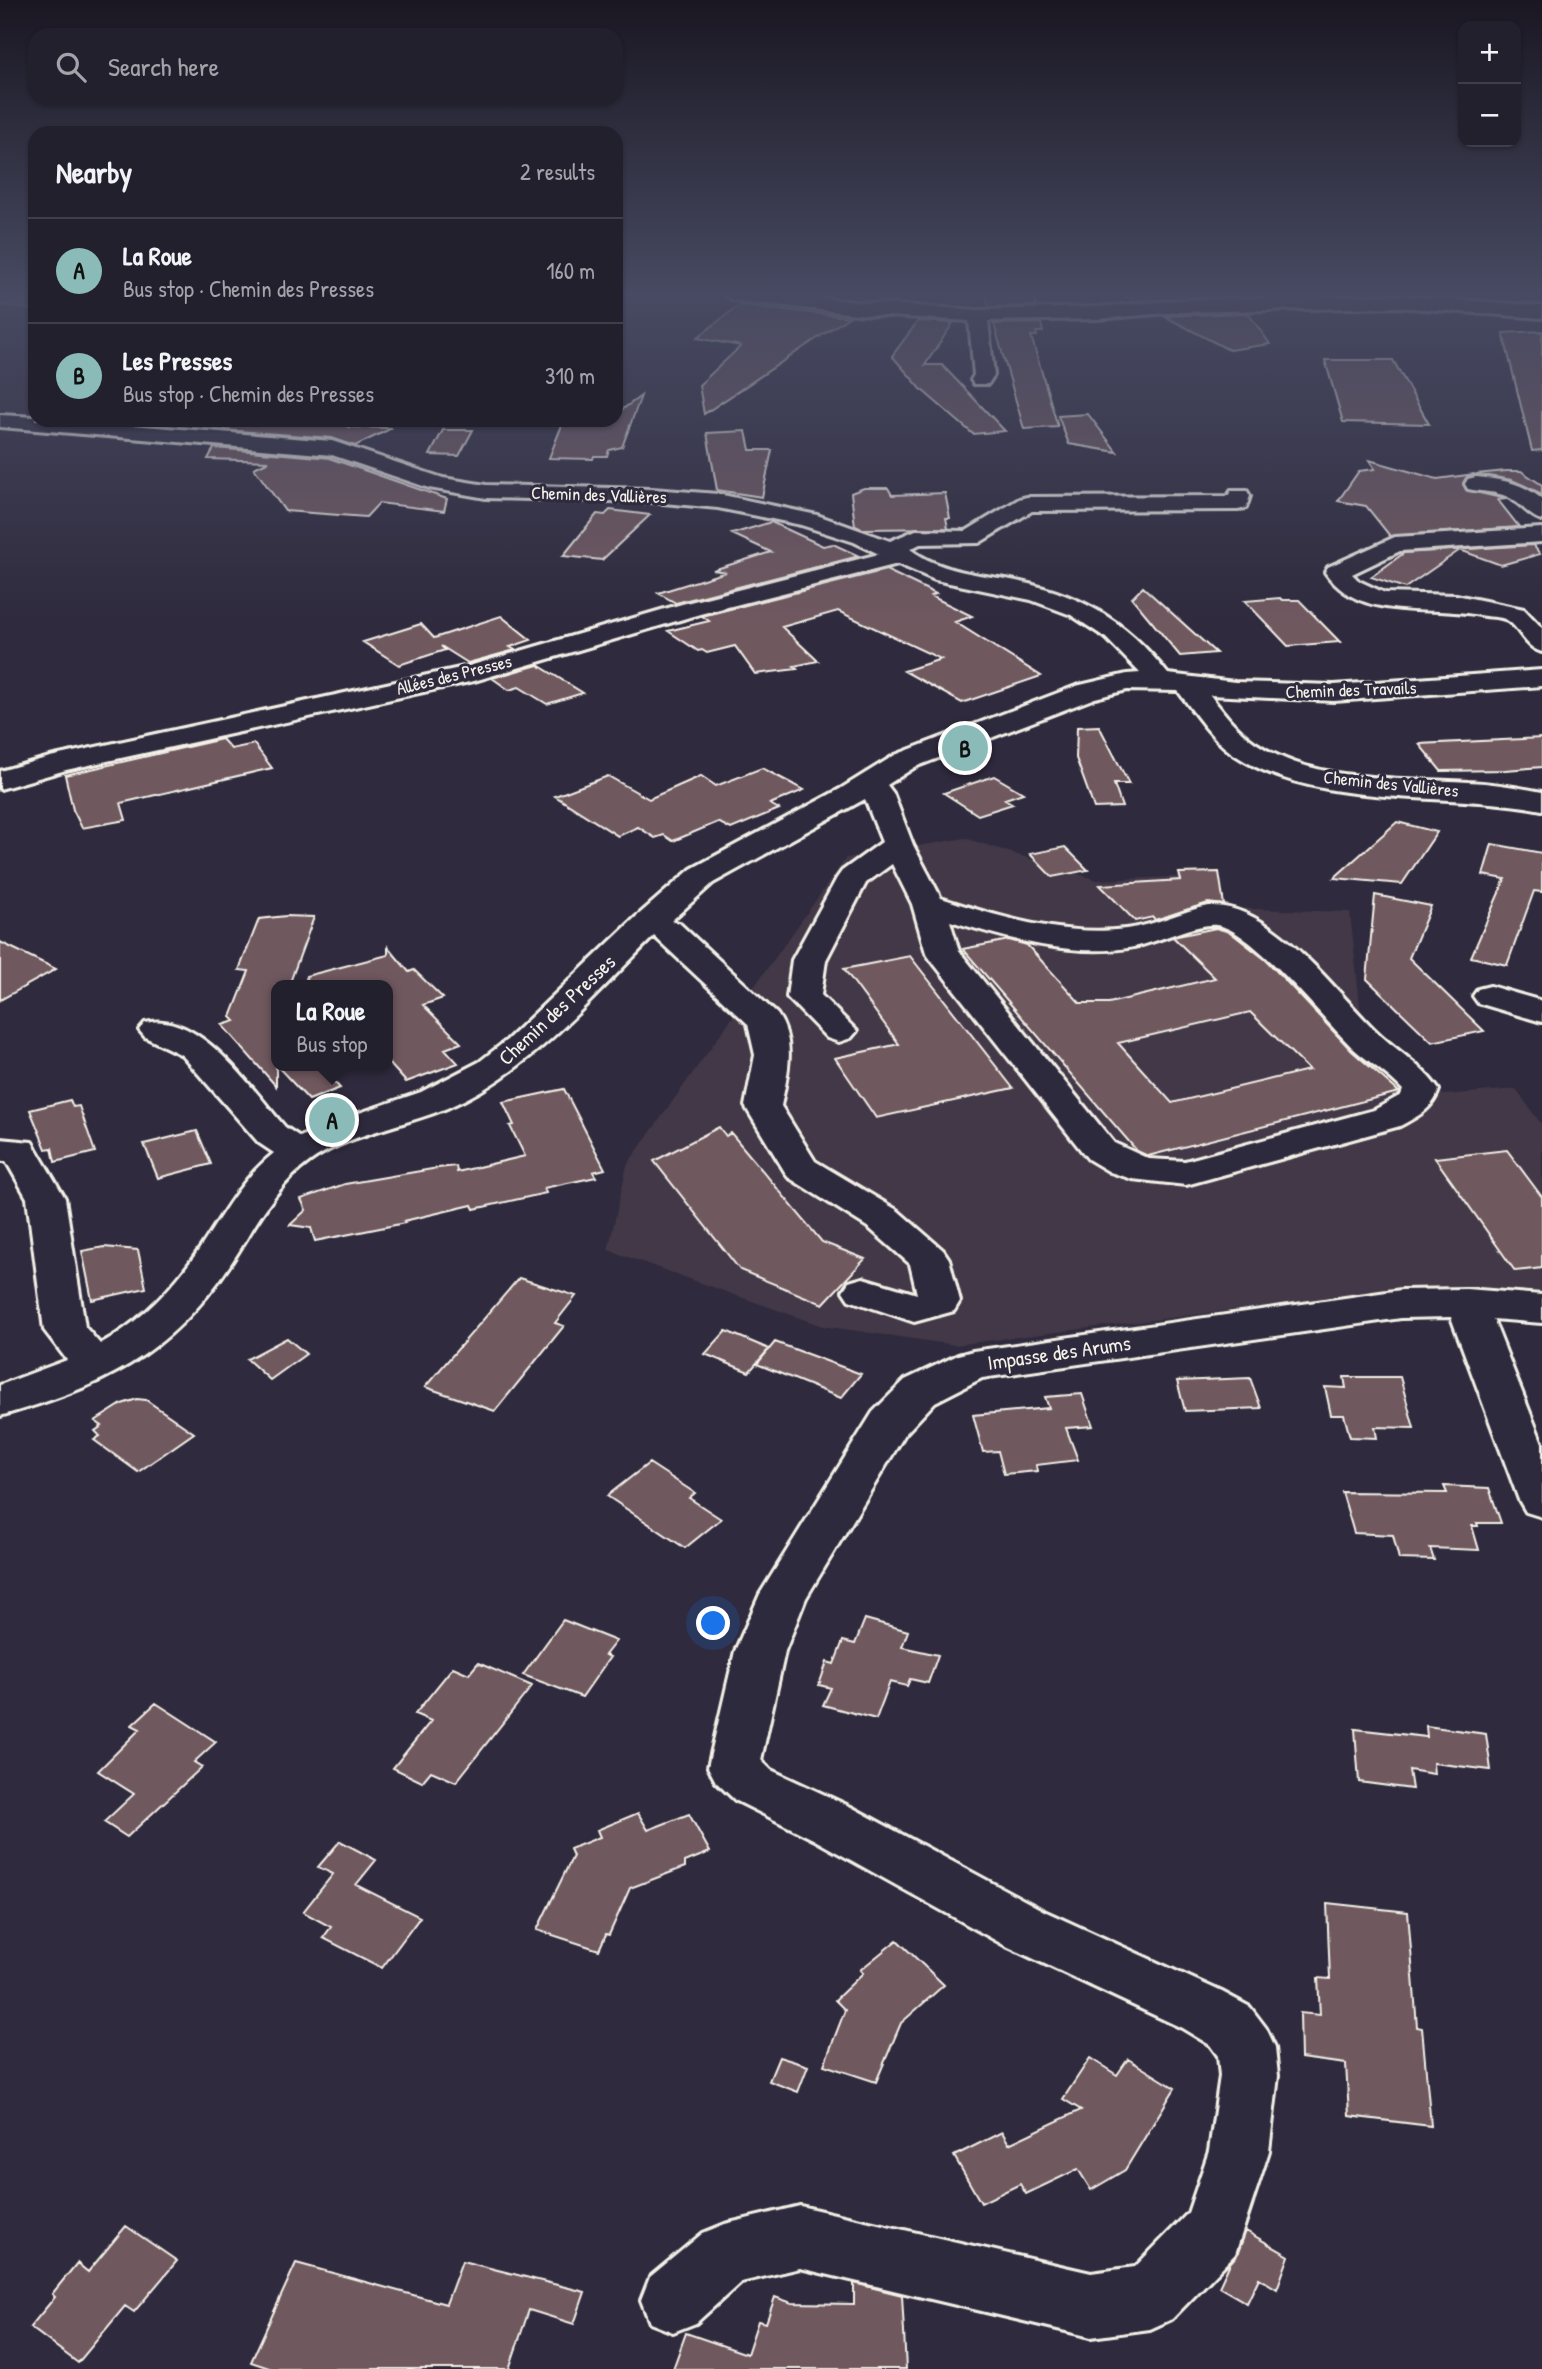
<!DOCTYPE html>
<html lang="en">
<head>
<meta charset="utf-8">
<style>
	body { margin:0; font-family:"Patrick Hand",sans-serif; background:#2f2d3a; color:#f1f3f6 }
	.controls { position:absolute; right:21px; top:21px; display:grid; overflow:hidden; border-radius:14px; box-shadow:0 2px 5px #0004 }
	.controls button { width:63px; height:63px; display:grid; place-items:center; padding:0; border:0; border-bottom:2px solid #403e4a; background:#23202e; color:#f1f3f6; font:35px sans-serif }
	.you { position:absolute; left:714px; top:1624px; width:24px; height:24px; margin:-18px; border:5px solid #fff; border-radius:50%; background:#1a73e8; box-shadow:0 0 0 10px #1a73e833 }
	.badge { display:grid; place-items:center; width:46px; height:46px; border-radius:50%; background:#8bbbb9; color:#111; font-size:23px; font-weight:700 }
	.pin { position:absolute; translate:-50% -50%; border:4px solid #fff; box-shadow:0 2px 7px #0006 }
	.popup { position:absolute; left:271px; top:980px; width:122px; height:91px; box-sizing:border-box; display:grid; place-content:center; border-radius:14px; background:#23202e; filter:drop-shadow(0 2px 5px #0005); font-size:23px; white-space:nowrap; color:#a3a3aa }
	.popup b { font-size:26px; color:#f1f3f6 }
	.popup::after { content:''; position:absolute; left:50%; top:100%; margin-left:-14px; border:14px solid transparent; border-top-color:#23202e }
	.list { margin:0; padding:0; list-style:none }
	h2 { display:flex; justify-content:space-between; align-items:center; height:91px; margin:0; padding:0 28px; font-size:30px }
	h2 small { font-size:23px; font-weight:400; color:#a3a3aa }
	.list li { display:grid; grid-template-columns:46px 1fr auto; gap:21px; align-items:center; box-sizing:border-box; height:105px; padding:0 28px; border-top:2px solid #403e4a }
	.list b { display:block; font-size:26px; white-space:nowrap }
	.list p { margin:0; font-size:23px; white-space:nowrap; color:#a3a3aa }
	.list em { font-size:23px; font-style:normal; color:#a3a3aa }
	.icon { flex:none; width:38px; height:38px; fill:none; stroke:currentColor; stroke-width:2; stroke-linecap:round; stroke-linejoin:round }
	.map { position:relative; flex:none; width:1542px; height:2369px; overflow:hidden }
	.search { position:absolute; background:#23202e; box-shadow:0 2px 5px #0004; left:28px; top:28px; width:595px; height:77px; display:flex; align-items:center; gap:18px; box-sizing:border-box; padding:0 24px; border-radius:21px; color:#a3a3aa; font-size:26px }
	.panel { position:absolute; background:#23202e; box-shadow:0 2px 5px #0004; left:28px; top:126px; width:595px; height:301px; border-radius:21px }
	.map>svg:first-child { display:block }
</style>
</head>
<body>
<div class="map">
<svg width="1542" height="2369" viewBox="0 0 1542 2369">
	<rect width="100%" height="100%" fill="#2f2a3d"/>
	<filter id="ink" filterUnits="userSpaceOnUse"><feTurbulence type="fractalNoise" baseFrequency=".0143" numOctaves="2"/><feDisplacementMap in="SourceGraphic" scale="14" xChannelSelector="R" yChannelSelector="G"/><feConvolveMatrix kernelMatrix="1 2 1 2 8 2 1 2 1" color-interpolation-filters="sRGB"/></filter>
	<g filter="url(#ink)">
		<path fill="#423847" d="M965,838L1097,880L1219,875L1223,908L1350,912L1362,1023L1405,1053L1443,1095L1516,1089L1542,1125V1298L1409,1288L955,1345L822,1326L608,1250L627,1165L846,858Z"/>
		<path fill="#63675a" stroke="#acaca1" stroke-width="2" d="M0,294H35V310L0,305Z"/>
		<path fill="#6f585f" stroke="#f4f1e8" stroke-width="2" fill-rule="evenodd" d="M986,294H1033L1036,306L989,307Z
			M1122,294H1230L1231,296L1136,301Z
			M739,305L849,317L704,414L699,385L741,346L697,338Z
			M1248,313L1270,344L1229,350L1164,316Z
			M918,321L953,323L925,365H942L1005,431L973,434L922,390L892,356Z
			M1041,323L1043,332H1036L1037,336H1031L1058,427L1024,429L994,324Z
			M1542,331V450L1532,451L1503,333Z
			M1325,360H1393L1429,424L1343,422Z
			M641,396L622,447L609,450L607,456H594L593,459L549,458L564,420H616V414Z
			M1088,414L1117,452L1069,444L1058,416Z
			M229,420H330L349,427L392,428L355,446L332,438L224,430Z
			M443,430H473L459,456L430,455Z
			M746,431L750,450H772L762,497L717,490L707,433Z
			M214,448L331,458H329L447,499L444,511L379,503L366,517L285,511L254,468L269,461L208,459Z
			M1369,460L1437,479L1475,474L1466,478L1463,483L1466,490L1506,499L1498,500L1519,527L1390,536L1366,506L1338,501L1359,471L1375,469Z
			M1506,471H1521L1542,485V494L1512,480L1476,474Z
			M864,488H888L892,495L945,493L950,518H946L948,528L863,529L855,526L851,493Z
			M610,510L650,515L602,560L563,556L597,514L605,515Z
			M771,522L823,546L833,544L859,556L676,603L658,593L726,572L713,570L771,552L732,534Z
			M1533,545L1540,554L1501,565L1460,550L1405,588L1371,577L1404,553Z
			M886,570L936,594L931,596L972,616L955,622L1041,676L962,703L904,671L941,659L838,611L782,627L818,661L794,666L797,669L755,674L735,646L707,653L702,650L698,651L668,631L709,621L702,616Z
			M1143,587L1216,653L1180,656L1132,598Z
			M1280,598L1283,600H1299L1340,642L1288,646L1245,601Z
			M501,616L531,640L510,647L515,650L468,663L441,646L445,650L399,665L363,642L421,624L434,638Z
			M538,665L583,693L547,704L519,687L509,690L492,678Z
			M1099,726L1129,784H1114L1122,807L1094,808L1076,758L1077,727Z
			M1542,738V767L1505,770L1441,771L1419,744Z
			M222,739L231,749L254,744L272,768L121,803L126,820L82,828L73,810L65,775Z
			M762,768L804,790L770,804L779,809L731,829L718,822L673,841L664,835L655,838L638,827L618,836L555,796L608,776L649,799L701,776L716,786Z
			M994,776L1023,793L1005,799L1013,804L978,815L944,793Z
			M1397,822L1437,832L1402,884L1334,878Z
			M1492,844L1542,853V892L1534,891L1507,965L1471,957L1505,879L1483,875Z
			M1065,847L1088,870L1052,877L1030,854Z
			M1219,872L1224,905L1208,903L1155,920L1153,917L1135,921L1100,885L1181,880L1179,873Z
			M1375,895L1431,906L1409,958L1484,1031L1432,1042L1367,979Z
			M286,916L314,917L289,985H276V1086L222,1025L235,1021L231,1017L249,971L239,970L259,919Z
			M1216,928L1230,932L1266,960L1352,1051L1399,1092L1148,1156L1137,1151L963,949L1009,940L1027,945L1080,1003H1109L1215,978L1173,937ZM1250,1012L1309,1070L1172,1103L1118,1043Z
			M0,942L56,969L0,1000Z
			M388,947L409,972L414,970L443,998L423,1005L461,1043L445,1049L458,1063L406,1082L388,1062V985H307L306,976L388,955Z
			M910,956L917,965L1013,1088L876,1118L835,1058L899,1044L844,969Z
			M277,1066H320L340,1088L309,1100Z
			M564,1089L605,1169L593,1172L596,1177L544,1188L546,1193L474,1209L472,1205L404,1221L405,1223L315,1241L311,1228L290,1225L306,1210L301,1199L345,1184L438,1168L456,1166L457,1172L525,1156L510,1126L514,1125L503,1102Z
			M70,1100L73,1107L79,1106L95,1152L55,1162L52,1148L46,1149L30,1110Z
			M719,1127L726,1136L731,1133L822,1242L865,1259L823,1304L740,1270L654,1161Z
			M197,1131L211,1164L158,1178L144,1144Z
			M1507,1150L1542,1197V1268L1515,1271L1435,1158Z
			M104,1247L138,1250L146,1288L92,1300L82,1251Z
			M519,1278L576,1296L555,1323L564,1326L495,1411L425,1387Z
			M726,1331L769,1349L749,1372L705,1354Z
			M287,1338L306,1354L270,1380L247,1359Z
			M775,1342L861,1374L841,1398L757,1364Z
			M1344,1377H1400L1414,1428L1375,1427L1377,1438L1350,1437L1344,1415H1331L1325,1387L1346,1388Z
			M1250,1378L1261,1408L1185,1411L1177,1381Z
			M1082,1394L1093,1426L1066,1428L1078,1460L1036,1465L1037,1471L1004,1474L998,1451L983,1452L973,1415L1049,1408L1045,1397Z
			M137,1399L146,1400L194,1433L138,1472L94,1440L100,1436L95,1431L102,1426L95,1421L122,1404Z
			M649,1463L695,1493L689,1498L721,1519L685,1548L607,1496Z
			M1444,1486L1489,1488L1501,1523H1477L1478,1526H1472L1479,1550L1430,1548L1434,1560L1399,1559L1393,1535L1354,1533L1342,1492L1447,1493Z
			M865,1619L908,1631L902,1647L938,1655L928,1683L910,1679L907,1686L890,1682L876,1719L823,1705L831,1688L819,1685L827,1662L834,1664L843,1641L855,1644Z
			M563,1620L616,1641L605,1655L610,1657L582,1697L523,1675Z
			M478,1663L532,1686L456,1782L431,1771L422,1782L393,1768L431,1721L415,1714L453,1667L469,1674Z
			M156,1703L216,1742L194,1762L202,1767L127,1837L104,1822L134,1794L98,1771L140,1729L132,1725Z
			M1426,1726L1486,1734L1491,1770L1433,1763L1434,1774L1409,1770L1412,1789L1359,1782L1355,1729L1427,1737Z
			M638,1813L648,1830L689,1814L710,1852L685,1862V1867L630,1888L609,1935L606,1934L599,1950L537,1930L573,1856L570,1849L600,1837L597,1830Z
			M340,1841L376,1860L356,1885L420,1917L382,1968L323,1938L331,1927L303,1912L333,1874L318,1867Z
			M1327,1903L1408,1912L1417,2027L1422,2028L1431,2126L1349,2116L1346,2064L1301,2058L1300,2013L1320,2015L1318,1978L1330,1979Z
			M897,1940L944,1985L901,2023L876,2082L824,2065L845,2010L835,2000L863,1973L860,1970Z
			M779,2057L808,2066L798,2092L769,2081Z
			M1090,2058L1117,2075L1128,2059L1175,2088L1125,2170L1091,2190L1078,2169L1026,2194L1020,2184L981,2203L954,2156L1002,2132L1009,2144L1081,2110L1063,2099Z
			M126,2226L177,2261L134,2312L125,2306L78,2363L30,2327L55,2297L52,2294L77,2263L88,2272Z
			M1246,2231L1289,2256L1277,2289L1259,2278L1247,2303L1219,2287L1230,2263L1237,2255Z
			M462,2261L585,2292L574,2324L529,2310L509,2369H272L251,2362L296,2263L446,2304Z
			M854,2283L902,2295L906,2369H673L686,2333L747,2354L758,2321L766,2323L775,2297L792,2303L854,2304Z"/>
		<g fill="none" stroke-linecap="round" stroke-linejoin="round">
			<g stroke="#f4f1e8" stroke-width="6">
				<path id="minor" d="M724,294H780L857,302L978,310L1097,307L1179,300L1397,295L1542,306V318L1397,307L1179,312L1097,319L988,321L994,375L988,384H974L971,380L974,375L969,321L857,314L733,300Z
					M0,415L35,417V420H67L332,441L443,478L486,485L652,489L718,494L817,515L890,541L916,530L966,531L1019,499L1027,497L1228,496L1231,491H1247L1250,496L1246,508L1238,510L1032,511L979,543L920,544L910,549C938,570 972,574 1006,579C1076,592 1124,617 1168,674L1235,682L1334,685L1542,670V686L1334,701L1210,695C1223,712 1237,730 1254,742C1315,784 1397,777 1468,782C1493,783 1517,787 1542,792V810C1447,791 1317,810 1235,755C1212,740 1195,713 1178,691L1127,690L1095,698L915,767L887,785L893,793L913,845L941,898C999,917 1064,937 1126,929C1154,926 1181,911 1209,906C1273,903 1334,991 1377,1032C1398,1052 1422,1065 1439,1090C1432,1110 1418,1116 1400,1126L1186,1185L1132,1179L1110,1172L1088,1159L931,960L926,953L912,904L892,864L866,883L826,960L821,995L857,1031L851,1038L839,1042L827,1038L787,997L792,960L837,878L842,871L882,842L865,799L713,883L671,921L679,923L777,1014C797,1042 787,1075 781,1106L815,1161L897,1210L943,1250L949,1259L960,1301L954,1311L914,1322L849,1300L843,1291L849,1282L863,1278L917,1294L910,1264L869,1228L788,1177L745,1106L755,1055L748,1024L654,936C590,999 531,1072 447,1108C404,1126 347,1134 309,1162C272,1189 254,1229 229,1266C169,1356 101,1387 0,1416V1385L67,1360L44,1330L27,1198L6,1161H0V1139L32,1142L65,1198L85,1327L100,1344C141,1322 175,1286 201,1247C223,1214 242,1178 274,1153L259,1143L182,1055L145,1037L139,1030L145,1023C199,1009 253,1091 285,1127L300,1137L330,1123L421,1092L479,1062L507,1040L636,917L691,869L840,789L895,755L1076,686L1127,674L1140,673L1106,638L1071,615L1031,600L935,580L898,564L700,614L474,681L66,770L0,789V771L50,757L469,666L682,604L879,554L854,542L801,525L718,508L652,502L486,498L429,488L332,455L0,427ZM950,921C1005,938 1070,957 1128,948C1154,945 1193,923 1216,925C1252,928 1325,1022 1354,1049C1370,1063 1388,1074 1403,1090L1401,1095L1374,1110L1185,1161L1149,1159L1114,1143L959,951Z
					M1476,477C1500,479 1523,483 1542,499V520C1529,517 1521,503 1508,497C1495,491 1482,492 1468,489L1465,484L1468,479Z
					M1542,528V542L1400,551L1352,574L1359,581L1385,593L1456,595L1524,609L1542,628V652C1524,647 1521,629 1507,620C1500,616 1487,617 1480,615C1428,605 1359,622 1325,572L1328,567L1395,537Z
					M1490,986L1542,1001V1022L1478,1003L1473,996L1478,989Z
					M1466,1289L1542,1295V1323L1493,1319L1542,1443V1517L1526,1512L1519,1500L1451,1317L1401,1318L982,1378L935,1402L905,1434L806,1598L785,1651L761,1760L771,1770L851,1807L1044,1911L1222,1992L1250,2007L1266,2028L1275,2047L1278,2076L1269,2151L1235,2254L1172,2319L1150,2329L1091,2337L800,2268L741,2282L696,2323L673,2332L650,2323L641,2300L650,2277L703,2233L725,2224L800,2206L1091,2273L1135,2267L1188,2213L1209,2151L1220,2076L1218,2056L1210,2045L1182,2028L1004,1945L813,1839L735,1800L716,1782L708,1767L735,1651L760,1594L873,1412L905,1380L958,1355L973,1351L1401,1290Z"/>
			</g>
			<use href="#minor" fill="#2f2a3d" fill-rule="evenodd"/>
		</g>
	</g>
	<linearGradient id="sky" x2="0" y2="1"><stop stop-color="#1a1722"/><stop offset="0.47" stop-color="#474a62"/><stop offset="1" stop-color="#474a62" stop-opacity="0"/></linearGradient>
	<rect width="1542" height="625" fill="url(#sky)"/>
	<g text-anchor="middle" stroke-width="6" stroke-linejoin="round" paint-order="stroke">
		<g font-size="18" fill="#f4f1e8" stroke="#2f2a3d">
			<text transform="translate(599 495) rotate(2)" y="6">Chemin des Vallières</text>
			<text transform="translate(454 675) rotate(-14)" y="6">Allées des Presses</text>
			<text transform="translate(1351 690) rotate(-2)" y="6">Chemin des Travails</text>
			<text transform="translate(1391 784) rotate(6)" y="6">Chemin des Vallières</text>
		</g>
		<g font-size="21" fill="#f4f1e8" stroke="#2f2a3d">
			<text transform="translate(557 1010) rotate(-43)" y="7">Chemin des Presses</text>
			<text transform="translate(1059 1353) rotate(-8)" y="7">Impasse des Arums</text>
		</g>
	</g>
</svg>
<div class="controls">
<button>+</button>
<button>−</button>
</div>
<div class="you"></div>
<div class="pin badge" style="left:332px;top:1120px">A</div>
<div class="popup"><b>La Roue</b>Bus stop</div>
<div class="pin badge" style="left:965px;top:748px">B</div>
<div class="search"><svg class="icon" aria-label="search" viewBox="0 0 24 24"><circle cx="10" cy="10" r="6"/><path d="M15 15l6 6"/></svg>Search here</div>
<section class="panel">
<h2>Nearby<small>2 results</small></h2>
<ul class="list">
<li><span class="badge">A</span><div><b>La Roue</b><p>Bus stop · Chemin des Presses</p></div><em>160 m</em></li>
<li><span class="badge">B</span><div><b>Les Presses</b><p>Bus stop · Chemin des Presses</p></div><em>310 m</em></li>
</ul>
</section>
</div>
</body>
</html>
